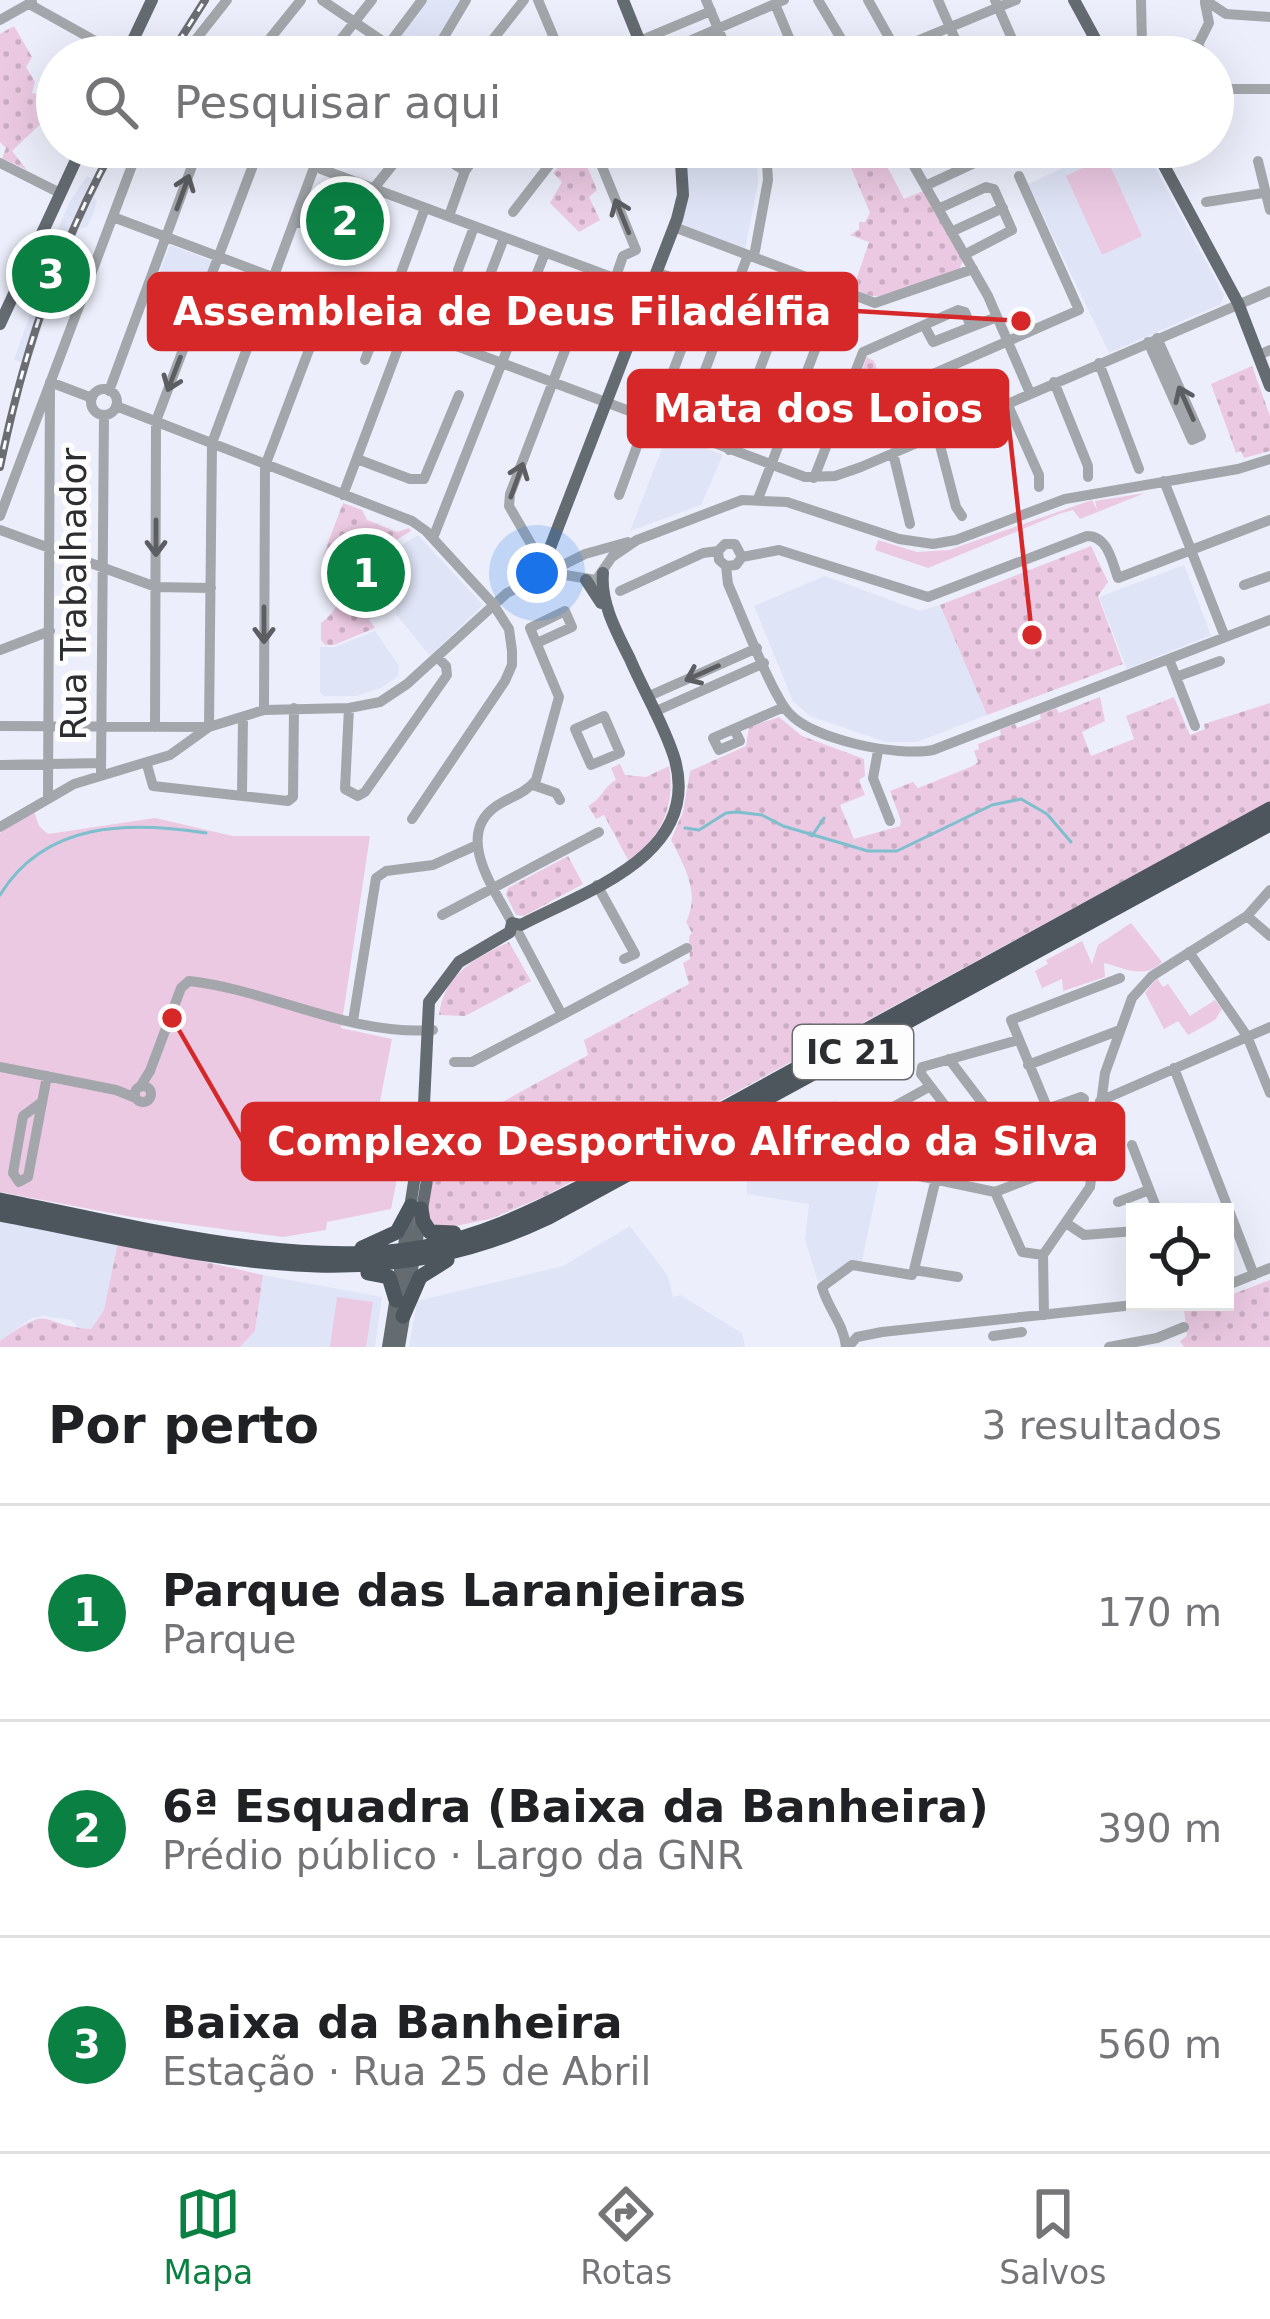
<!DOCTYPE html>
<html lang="pt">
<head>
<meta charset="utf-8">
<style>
	body { margin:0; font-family:"DejaVu Sans",sans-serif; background:#f2f2f2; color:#202124 }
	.controls { position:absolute; right:36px; bottom:36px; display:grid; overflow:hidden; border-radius:0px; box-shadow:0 12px 48px #0002 }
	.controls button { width:108px; height:108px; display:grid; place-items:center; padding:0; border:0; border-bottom:3px solid #e0e0e0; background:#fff; color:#202124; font:60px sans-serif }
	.you { position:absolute; left:537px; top:573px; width:42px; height:42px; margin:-30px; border:9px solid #fff; border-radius:50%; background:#1a73e8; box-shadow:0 0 0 18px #1a73e833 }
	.badge { display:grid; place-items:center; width:78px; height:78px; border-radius:50%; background:#0b8043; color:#fff; font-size:39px; font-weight:700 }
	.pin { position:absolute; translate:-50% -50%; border:6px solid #fff; box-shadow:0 3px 12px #0006 }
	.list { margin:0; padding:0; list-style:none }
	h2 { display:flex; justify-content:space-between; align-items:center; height:156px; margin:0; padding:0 48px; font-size:51px }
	h2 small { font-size:39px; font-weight:400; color:#757577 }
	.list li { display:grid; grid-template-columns:78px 1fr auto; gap:36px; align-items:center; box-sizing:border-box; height:216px; padding:0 48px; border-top:3px solid #e0e0e0 }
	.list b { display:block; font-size:45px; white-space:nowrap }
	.list p { margin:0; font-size:39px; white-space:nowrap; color:#757577 }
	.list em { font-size:39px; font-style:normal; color:#757577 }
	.icon { flex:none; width:66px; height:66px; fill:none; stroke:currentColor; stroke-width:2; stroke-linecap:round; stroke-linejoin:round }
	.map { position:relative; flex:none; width:1270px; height:1347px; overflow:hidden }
	.search { position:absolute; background:#fff; box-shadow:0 12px 48px #0002; left:36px; right:36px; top:36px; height:132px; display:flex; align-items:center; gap:30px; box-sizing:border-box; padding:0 42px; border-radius:66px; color:#757577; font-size:45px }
	.sheet { height:804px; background:#fff }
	nav { display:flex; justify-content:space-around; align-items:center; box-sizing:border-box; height:168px; border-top:3px solid #e0e0e0; background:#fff; font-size:33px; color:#757577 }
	nav a { display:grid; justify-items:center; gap:6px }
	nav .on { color:#0b8043 }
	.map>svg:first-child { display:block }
</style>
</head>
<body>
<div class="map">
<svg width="1270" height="1347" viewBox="0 0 1270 1347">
	<defs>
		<pattern id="grass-dots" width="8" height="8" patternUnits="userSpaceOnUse" patternTransform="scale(3)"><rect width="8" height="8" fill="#ebc9e2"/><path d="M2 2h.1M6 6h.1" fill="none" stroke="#caadc2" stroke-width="1.8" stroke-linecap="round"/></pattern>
	</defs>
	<rect width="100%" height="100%" fill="#eceffb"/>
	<path fill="#dfe4f6" d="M428,0H462L428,57H412L394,44Z
		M685,147H756L758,183L745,250L680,225L688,194Z
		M1108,147H1144L1224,295L1221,304L1109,353L1028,184Z
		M87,176L100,184L94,197L97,200L94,212L87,227L79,229L66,258L29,365L14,360L19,345L60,234L57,231L70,201Z
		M170,245L212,261L193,311L152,292Z
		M668,433L723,455L701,505L630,531Z
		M418,535L483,605L430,656L396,614L397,548Z
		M1184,565L1211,635L1127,669L1099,597Z
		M825,576L920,611L940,605L987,715L917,742H886L810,716L793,701L754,606Z
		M375,631L399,666L398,676L381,688L357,696H324L320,692V647H335Z
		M836,1100L882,1166L861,1266L853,1264L818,1282L805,1239L809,1204L747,1194V1149Z
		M0,1221L118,1242L104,1310L91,1329L79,1328L71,1320L43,1316L32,1318L0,1341Z
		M630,1226L668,1276L673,1297L680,1295L742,1333L745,1347H409L417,1301L563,1266Z
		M263,1275L382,1297L375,1347H240L255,1331Z"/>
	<path fill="url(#grass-dots)" d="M14,26L32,57L26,67L35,82L32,93L37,94L40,115L51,114L12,151L27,170L2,158L6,148L0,142V34Z
		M555,147H579L597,190L589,197L600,220L579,232L550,203L562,182L553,173L568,156Z
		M854,147H877L904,199L923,191L963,261L959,270C932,280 875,313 854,286L869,242L850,235L859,229V222H865L870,213L847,158L842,159L840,153Z
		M867,357L874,361L889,401L884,411L885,435L866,444L848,408Z
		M1252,366L1270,416V451L1244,458L1241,451L1236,453L1211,384Z
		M343,503L362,510L367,520L397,532L409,528L411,531L393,542L392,600L369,620L375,628L334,645H325L321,640V623C346,605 351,574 323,556Z
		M1091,546L1108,582L1098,596L1123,664L987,715L940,605Z
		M1100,697L1105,721L1082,732L1091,756L1134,739L1126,716L1174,697L1190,735L1205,729L1204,724L1270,703V801L545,1196L490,1219L436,1230L427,1220L437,1105H446L448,1128L461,1127V1106L493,1107L588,1055L584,1040L689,984L683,963L690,959L689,936L692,933L686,922C700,894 686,869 671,840L683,812L690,771L746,746L749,727L779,717L802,736L864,759L865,776L859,780L865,795L840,805L854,839L900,826L901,821L890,791L913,782L918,788L973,766L978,762L974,751L979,749L978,744L1001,735L1000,730L1015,724L1017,728L1041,719L1040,714L1056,708L1059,713Z
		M620,764L625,775L646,777L669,766C676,805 661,839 628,860L604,815L596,819L588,806C602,799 604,786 616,780L611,768Z
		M568,856L583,884L524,916L516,915L506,895L508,888Z
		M509,942L531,981L465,1016L439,1015C444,974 475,958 509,942Z
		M118,1242L263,1275L255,1331L240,1347H0V1341C57,1301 35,1326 91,1329L104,1310Z
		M1270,1280V1347H1184L1180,1341L1187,1336L1184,1310L1225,1302V1297Z"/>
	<path fill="#ebc9e2" d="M1106,157L1142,236L1102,255L1066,176Z
		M1145,493L1080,519L1073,510L1059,514L928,568L875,550L878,540L917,552L949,550L1092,500L1097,510L1095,501Z
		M34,811L39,826L48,834L155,818L233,836H370L341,1028L392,1039L376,1122L407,1128L391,1209L327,1222L326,1230L283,1237L132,1217L0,1192V833Z
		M1131,923L1162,962C1144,980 1125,968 1104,963L1105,977L1063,991L1062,979L1042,988L1035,971L1048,964L1046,960L1082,941L1092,964L1098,945Z
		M1157,978L1163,987L1168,984L1190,1016L1215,1000L1222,1009L1215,1020L1188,1035L1178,1021L1164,1029L1145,993Z
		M337,1297L373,1302L366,1347H330Z"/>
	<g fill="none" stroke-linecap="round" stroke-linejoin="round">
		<path stroke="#7dbfcd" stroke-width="3" d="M685,828L699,830L726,813L737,812L762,815L783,826L868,851H897L992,805L1021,799L1047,814L1071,842
			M812,836L824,818
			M0,895C45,821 130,821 206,833"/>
		<path stroke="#a3a7ab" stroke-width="10" d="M322,0L406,57
			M538,0L562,57
			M706,0L730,57
			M818,0L852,57
			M868,0L900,57
			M938,0L963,57
			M995,0L1020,57
			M1141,0L1142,44L1198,45
			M1205,0L1226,14L1270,17
			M29,4L124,57
			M775,4L797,57
			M0,20L32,2
			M182,57L227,0
			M255,57L301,0
			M327,57L372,0
			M379,57L422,0
			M432,57L466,0
			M479,57L524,0
			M601,57L711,11
			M652,57L784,0
			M878,57L1016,0
			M1205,57L1198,45L1209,23L1205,3
			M1213,105L1222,89H1270
			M284,147L321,169L649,291
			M427,147L465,171
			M594,147L636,250L623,256L615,279
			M832,147L835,154
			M903,147L988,296L1030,393
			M951,147L963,168
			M1060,147L1063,153
			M1186,151L1189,147
			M1258,161L1270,210
			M0,163L60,193
			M925,186L1009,147
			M374,188L407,147
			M1206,202L1263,193
			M938,209L986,187L994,189L1012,230L964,255
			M513,212L551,163L550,156L537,147
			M449,216L465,171L482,147
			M113,217L805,477L835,476L861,467L1270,291
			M295,221L349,240L355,237L361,221
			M674,227L875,303L973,269
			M951,232L1003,208
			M755,251L768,180L766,147
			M458,270L474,227
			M656,272L731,299
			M641,314L715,343
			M384,319L425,208
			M924,325L933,342L971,327
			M432,337L447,299
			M1148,342L1192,440L1201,436L1157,338
			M462,348L504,238
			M1259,355L1270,350
			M365,360L381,318
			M1099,363L1139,469
			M50,382L92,398
			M1054,382L1088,466V477
			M903,387L1079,310L1019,176
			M91 402a13 13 0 1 1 26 0a13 13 0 1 1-26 0Z
			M109,391L199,147
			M1007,403L1039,475V487
			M116,406L412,521L426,531L493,604L509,629L512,651V665L505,681L412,819
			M654,421L688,332
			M682,432L748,255
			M937,434L956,507L962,516
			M729,450L796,274
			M893,453L910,524
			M357,459L410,479H424L459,395
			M814,478L863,352L958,310L965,312L971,327L997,317
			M1164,481L1225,637
			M343,495L406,327
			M619,495L647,419
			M758,499L838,290
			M0,516L139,147
			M0,530L156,587L211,588
			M433,538L545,253
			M742,557L735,544H725L718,551L719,560L726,566L728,584C741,613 771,693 789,713C813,740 898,757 933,750L1270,620
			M726,566L736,565L742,557L779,550L928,597L1087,536C1108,536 1112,562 1118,578L1270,520
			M546,570L509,506L510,494L595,272
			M528,583L565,575L596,580L612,557L637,540L742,500L787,502L899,539L933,544L956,540L1065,499L1238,469L1270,459
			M1244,585L1270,576
			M620,591L703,553L718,551
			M0,650L50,631
			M1169,659L1195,726
			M1176,677L1220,661
			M647,697L757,648
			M349,708L345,789L358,796L365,792L447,675L446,666L437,657
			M264,710L265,466L329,297
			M654,712L764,663
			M604,716L620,753L591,765L575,729Z
			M0,726L209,727
			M155,727L156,421L260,147
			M209,727L212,443L315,165L326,147
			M734,729L740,741L719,750L713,738L784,707
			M878,751L873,778L890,821
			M0,765L101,763
			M147,765L153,786L288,801L293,797L294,708
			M101,773L104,415
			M533,785L556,793L560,800
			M242,796L243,717
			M48,798L50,382
			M0,827L74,784L170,755L209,727L264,710L349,708L380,702L407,684L507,593L585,554L628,542
			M597,885L635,954L624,959
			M442,915L599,832
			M1247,916L1270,936
			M512,923C496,891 454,837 495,807C509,797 525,794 536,780L559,697L530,628L565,611L572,627L537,643
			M519,934L562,1015L687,948
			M1189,952L1247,1036L1270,1093
			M353,1021L376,878L386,871L433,865L477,845
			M949,1059L1037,1175
			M454,1062H472L562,1015
			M1028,1065L1120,1030
			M0,1067L116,1090L136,1098
			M1174,1068L1254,1275
			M135 1094a8 8 0 1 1 16 0a8 8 0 1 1-16 0Z
			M140,1087L150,1071L181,988L189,981C270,990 349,1036 433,1030
			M929,1087L873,1118L871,1124L905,1173L995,1192L1096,1153
			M1100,1101L1270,1027
			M42,1102L23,1116L13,1173L19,1182L28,1177L47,1076
			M1047,1109L1081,1097L1084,1099
			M1132,1145L1158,1212
			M1024,1159L1068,1125L1084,1099
			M1070,1163L1011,1020L1120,978
			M995,1192L1022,1252L1043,1255
			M1118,1202L1149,1190
			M1066,1223L1084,1235L1135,1231
			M914,1270L958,1277
			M1225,1286L1270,1268
			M1044,1315L1043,1255L1090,1187L1105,1073L1132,998L1152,976L1247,916L1270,890
			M993,1336L1022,1332
			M846,1347C844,1324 828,1309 822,1287L852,1265L912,1275L914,1270L950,1120V1112L921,1074L922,1067L1018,1040
			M848,1347L857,1337L882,1332L1162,1302
			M1109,1347L1157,1338L1184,1327"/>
		<path stroke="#646b71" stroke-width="12" d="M623,0L646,57
			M1074,0L1105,57
			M125,57L152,0
			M1154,147L1238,303L1270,386
			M0,324L82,147
			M543,566L677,219L683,195L680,147
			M586,580L601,603
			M388,1347L423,1125L429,1002L459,962L510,932L512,923L521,925C586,891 701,855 675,760C665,726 644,692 630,659C617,633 600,602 603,573
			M399,1347L427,1180L431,1115"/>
		<path stroke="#4d565d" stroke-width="15" d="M0,1200C128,1225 296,1271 424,1247C479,1237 528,1214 577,1189L1270,809
			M421,1209L423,1221L430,1232L454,1233
			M0,1214C194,1250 360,1307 549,1217L1270,824
			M362,1248L397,1232L411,1206
			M368,1273L389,1277L396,1300
			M403,1316L420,1277L447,1260"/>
		<g stroke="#6b6d73" stroke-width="8">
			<path id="rail" d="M169,57L205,0
				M0,467C23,353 58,248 114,147"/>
		</g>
		<use href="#rail" stroke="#fdfdfd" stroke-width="3" stroke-dasharray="9" stroke-linecap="butt"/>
	</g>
	<defs><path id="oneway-shaft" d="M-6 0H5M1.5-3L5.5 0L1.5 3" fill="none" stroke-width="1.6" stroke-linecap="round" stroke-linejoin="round" transform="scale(3)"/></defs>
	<g stroke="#5c5e62">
		<use href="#oneway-shaft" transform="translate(183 192) rotate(-70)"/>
		<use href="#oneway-shaft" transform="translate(622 216) rotate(-112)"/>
		<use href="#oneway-shaft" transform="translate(174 374) rotate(111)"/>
		<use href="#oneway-shaft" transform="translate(1186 403) rotate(-114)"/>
		<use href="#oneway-shaft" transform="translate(517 480) rotate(-70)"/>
		<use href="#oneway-shaft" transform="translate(156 538) rotate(90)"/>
		<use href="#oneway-shaft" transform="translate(264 625) rotate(90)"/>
		<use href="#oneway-shaft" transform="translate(702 673) rotate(156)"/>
	</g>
	<g text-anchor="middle" stroke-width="10" stroke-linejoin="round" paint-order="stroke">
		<rect fill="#fdfdfd" stroke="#6b6b6e" stroke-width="3" x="793" y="1025" width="120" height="54" rx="9"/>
		<g font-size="33" font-weight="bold" fill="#2c2d31">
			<text x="853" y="1064">IC 21</text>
		</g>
		<g font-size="36" fill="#2c2d31" stroke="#fdfdfd">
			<text transform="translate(73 594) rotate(-90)" y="13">Rua Trabalhador</text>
		</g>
	</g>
	<path fill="none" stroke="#d62828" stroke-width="4.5" d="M1021 321L856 311M1032 635L1007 409M172 1018L243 1141"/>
	<g fill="#d62828" stroke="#fdfdfd" stroke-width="4.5">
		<circle cx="1021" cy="321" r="12"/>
		<circle cx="1032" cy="635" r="12"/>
		<circle cx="172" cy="1018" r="12"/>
	</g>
	<g fill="#d62828" stroke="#d62828" stroke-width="4.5">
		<rect x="149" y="274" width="707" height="75" rx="12"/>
		<rect x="629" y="371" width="378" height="75" rx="12"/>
		<rect x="243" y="1104" width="880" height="75" rx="12"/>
	</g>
	<g font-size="39" text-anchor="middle" font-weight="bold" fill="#fff">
		<text x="502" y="325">Assembleia de Deus Filadélfia</text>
		<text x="818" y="422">Mata dos Loios</text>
		<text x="683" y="1155">Complexo Desportivo Alfredo da Silva</text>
	</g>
</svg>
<div class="controls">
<button><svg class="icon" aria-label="locate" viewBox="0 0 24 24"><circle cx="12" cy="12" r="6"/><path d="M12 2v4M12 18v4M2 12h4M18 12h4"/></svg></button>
</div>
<div class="you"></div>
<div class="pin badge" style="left:366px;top:573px">1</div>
<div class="pin badge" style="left:345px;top:221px">2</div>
<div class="pin badge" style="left:51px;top:274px">3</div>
<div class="search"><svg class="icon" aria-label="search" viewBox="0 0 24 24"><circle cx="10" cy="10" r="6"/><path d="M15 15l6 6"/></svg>Pesquisar aqui</div>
</div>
<section class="sheet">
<h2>Por perto<small>3 resultados</small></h2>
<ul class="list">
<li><span class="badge">1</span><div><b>Parque das Laranjeiras</b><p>Parque</p></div><em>170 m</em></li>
<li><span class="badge">2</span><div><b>6ª Esquadra (Baixa da Banheira)</b><p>Prédio público · Largo da GNR</p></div><em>390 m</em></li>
<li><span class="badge">3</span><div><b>Baixa da Banheira</b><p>Estação · Rua 25 de Abril</p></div><em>560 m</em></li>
</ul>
</section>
<nav>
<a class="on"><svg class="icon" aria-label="map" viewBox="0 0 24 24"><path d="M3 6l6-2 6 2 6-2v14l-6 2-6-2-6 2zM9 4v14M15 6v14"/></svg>Mapa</a>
<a><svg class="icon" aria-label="directions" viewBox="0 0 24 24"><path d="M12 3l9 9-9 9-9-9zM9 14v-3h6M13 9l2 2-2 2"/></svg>Rotas</a>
<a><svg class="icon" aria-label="saved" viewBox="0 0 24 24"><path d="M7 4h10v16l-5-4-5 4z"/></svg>Salvos</a>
</nav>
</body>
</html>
